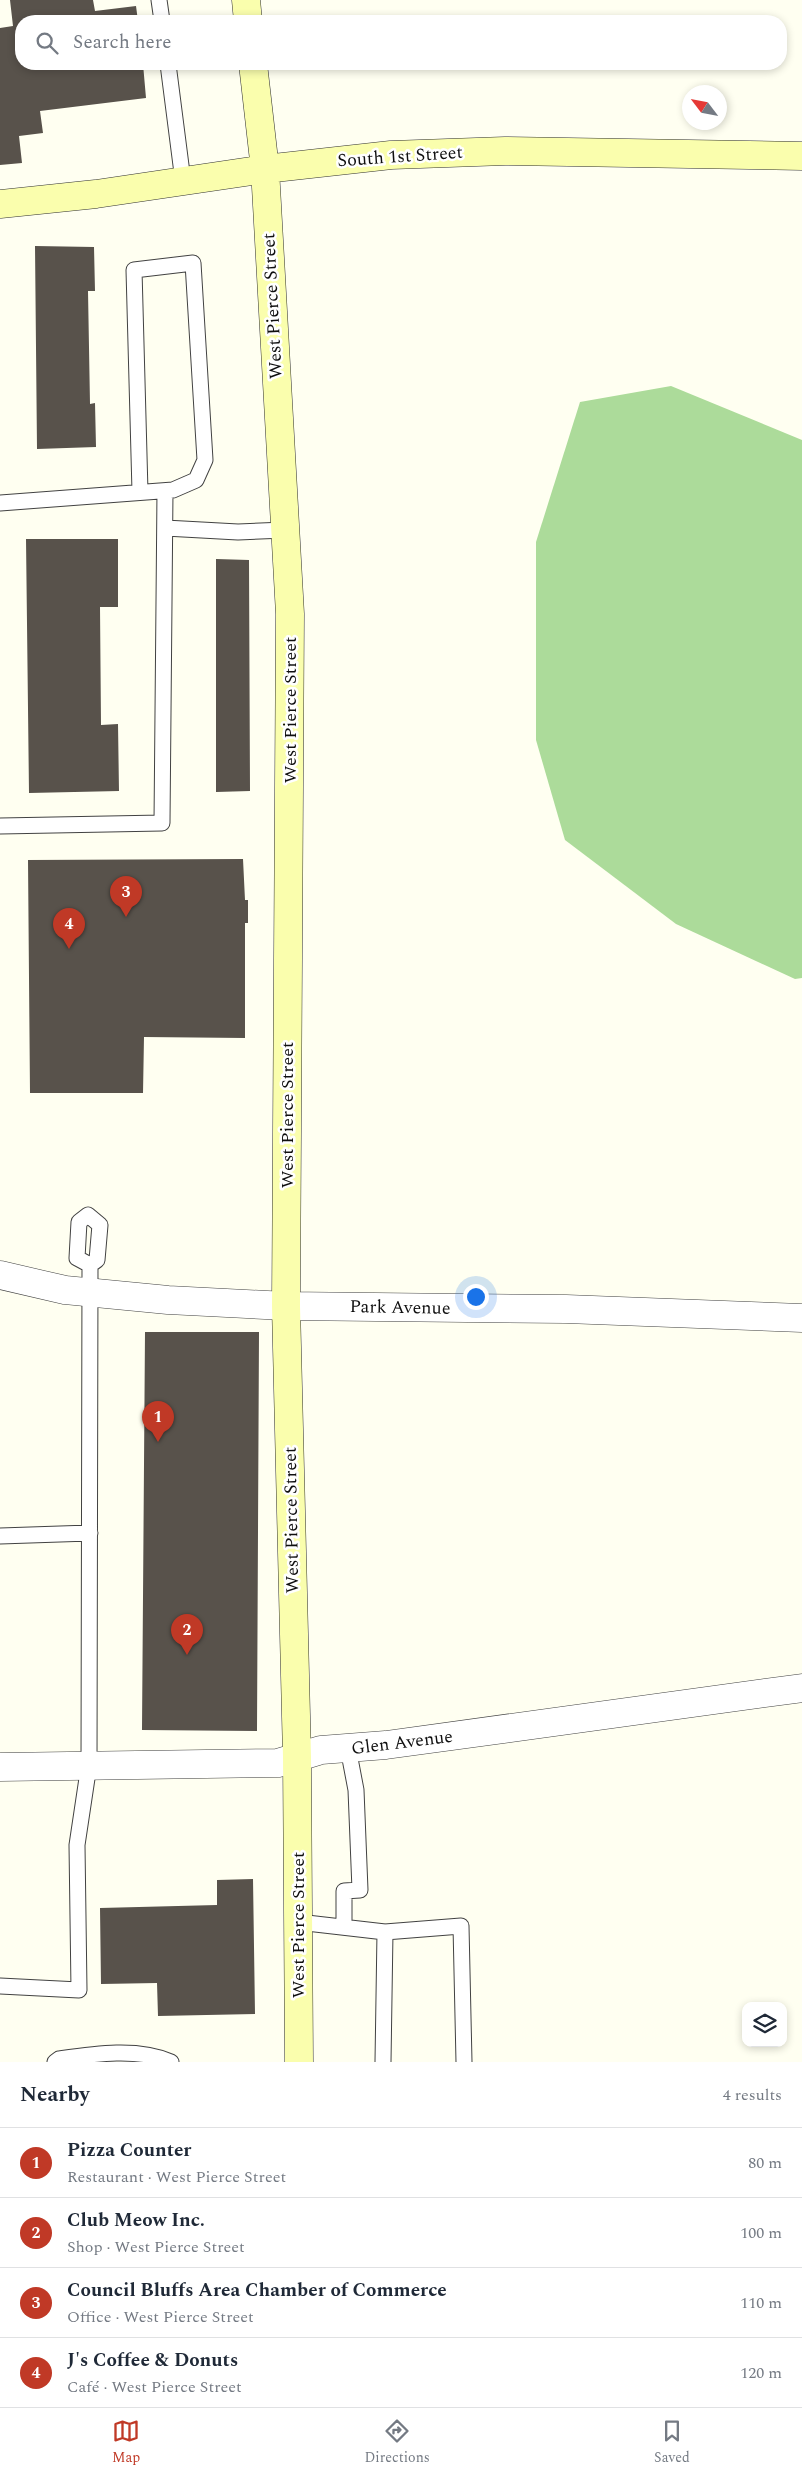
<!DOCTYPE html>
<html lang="en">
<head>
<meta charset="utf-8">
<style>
	body { margin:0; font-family:Spectral,serif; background:#f6f6f7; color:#1f2937 }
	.controls { position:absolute; right:15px; bottom:15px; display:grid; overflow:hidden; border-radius:10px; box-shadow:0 2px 8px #0003 }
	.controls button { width:45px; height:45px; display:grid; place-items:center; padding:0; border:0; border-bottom:1px solid #e0e1e3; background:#fff; color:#1f2937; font:25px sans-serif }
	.compass { position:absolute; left:682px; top:85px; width:45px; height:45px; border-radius:50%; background:#fff; box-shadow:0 2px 8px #0003; rotate:302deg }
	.you { position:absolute; left:475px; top:1296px; width:18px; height:18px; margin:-12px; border:4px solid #fff; border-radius:50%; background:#1a73e8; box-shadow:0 0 0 8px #1a73e833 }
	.badge { display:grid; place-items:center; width:32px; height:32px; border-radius:50%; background:#c03926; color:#fff; font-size:16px; font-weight:700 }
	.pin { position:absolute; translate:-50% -41px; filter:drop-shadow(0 1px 2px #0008) }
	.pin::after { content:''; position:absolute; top:26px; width:18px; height:15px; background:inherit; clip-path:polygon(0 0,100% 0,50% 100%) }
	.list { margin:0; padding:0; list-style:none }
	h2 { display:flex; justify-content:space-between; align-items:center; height:65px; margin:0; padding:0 20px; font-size:21px }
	h2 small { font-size:16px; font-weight:400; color:#747a83 }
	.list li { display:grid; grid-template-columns:32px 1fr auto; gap:15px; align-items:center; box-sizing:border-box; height:70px; padding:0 20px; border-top:1px solid #e0e1e3 }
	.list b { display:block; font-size:19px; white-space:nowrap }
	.list p { margin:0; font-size:16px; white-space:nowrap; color:#747a83 }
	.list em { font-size:16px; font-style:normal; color:#747a83 }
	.icon { flex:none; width:28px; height:28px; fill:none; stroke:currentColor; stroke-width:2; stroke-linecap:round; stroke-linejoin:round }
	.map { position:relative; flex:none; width:802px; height:2062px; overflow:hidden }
	.search { position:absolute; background:#fff; box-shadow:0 2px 8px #0003; left:15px; right:15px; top:15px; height:55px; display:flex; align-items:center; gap:12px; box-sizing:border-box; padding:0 18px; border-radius:20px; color:#747a83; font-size:19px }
	.sheet { height:345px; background:#fff }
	nav { display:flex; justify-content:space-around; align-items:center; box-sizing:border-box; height:70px; border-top:1px solid #e0e1e3; background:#fff; font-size:14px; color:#747a83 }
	nav a { display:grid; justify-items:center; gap:2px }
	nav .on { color:#c03926 }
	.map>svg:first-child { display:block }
</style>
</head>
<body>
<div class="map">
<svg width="802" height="2062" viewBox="0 0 802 2062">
	<rect width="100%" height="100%" fill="#fffff1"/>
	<path fill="#acdb9a" d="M671,386L802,440V978L795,979L676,924L565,840L536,740V542L580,402Z"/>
	<path fill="#58524b" d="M10,0H93L95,11L136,6L138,21H21V64H143L146,98L40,111L43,133L19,136L22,163L0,165V28L13,26Z
		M35,246L94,247L95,291H88L90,404L95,403L96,447L37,449Z
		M26,539H118V607H100L101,725L118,724L119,791L29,793Z
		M216,559L249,560L250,791L216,792Z
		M243,859L245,900H248V923H245V1038L144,1037L143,1093H30L28,860Z
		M145,1332H259L257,1731L142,1730Z
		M253,1879L255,2014L158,2016L157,1983L101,1984L100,1908L217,1905V1880Z"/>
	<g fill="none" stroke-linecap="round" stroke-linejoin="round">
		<g stroke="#424242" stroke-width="17">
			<path id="lane" d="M159,0L162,21
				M168,64L183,181
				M0,503L173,490L196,480L205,460L193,263L134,270L140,492
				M165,528L238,532L285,530
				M0,826L162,823L165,491
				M88,1215L100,1225L97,1260L90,1265L77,1258L79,1222Z
				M0,1536L90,1533
				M298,1922L385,1932L461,1926L464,2062
				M344,1927V1891L360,1890L356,1790L348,1748
				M0,1986L79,1990L77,1845L89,1765L90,1265
				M55,2062L59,2059C93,2054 138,2047 171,2062
				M383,2062L385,1932"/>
		</g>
		<g stroke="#424242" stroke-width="29">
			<path id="street" d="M0,1275L65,1290L168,1300L286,1306L566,1309L802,1318
				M0,1767L278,1763L321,1750L386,1745L802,1688"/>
		</g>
		<g stroke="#313131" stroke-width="29">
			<path id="secondary" d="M246,0L248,21
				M253,64L265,169L290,614L286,1306L297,1757L299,2062
				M0,204L96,194L265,169L391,155L505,151L802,156"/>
		</g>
		<use href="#lane" stroke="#fff" stroke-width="15"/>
		<use href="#street" stroke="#fff" stroke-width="28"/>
		<use href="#secondary" stroke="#fafead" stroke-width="28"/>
	</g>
	<g text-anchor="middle" stroke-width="5" stroke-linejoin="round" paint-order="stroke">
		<g font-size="18" fill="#0f0f0f" stroke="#fff">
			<text transform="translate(400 156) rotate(-4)" y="6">South 1st Street</text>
			<text transform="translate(272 306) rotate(-93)" y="6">West Pierce Street</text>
			<text transform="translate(290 710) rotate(-90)" y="6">West Pierce Street</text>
			<text transform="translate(287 1115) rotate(-90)" y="6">West Pierce Street</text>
			<text transform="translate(400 1307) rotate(1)" y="6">Park Avenue</text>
			<text transform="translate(291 1520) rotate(-91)" y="6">West Pierce Street</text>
			<text transform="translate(402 1742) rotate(-7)" y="6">Glen Avenue</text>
			<text transform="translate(298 1925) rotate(-90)" y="6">West Pierce Street</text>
		</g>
	</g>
</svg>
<div class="controls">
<button><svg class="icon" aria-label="layers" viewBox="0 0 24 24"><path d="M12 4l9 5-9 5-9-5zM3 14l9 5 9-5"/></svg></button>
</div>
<svg class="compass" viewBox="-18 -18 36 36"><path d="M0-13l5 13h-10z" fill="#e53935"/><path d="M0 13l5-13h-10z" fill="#747a83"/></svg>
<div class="you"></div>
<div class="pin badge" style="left:158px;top:1442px">1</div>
<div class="pin badge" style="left:187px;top:1655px">2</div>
<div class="pin badge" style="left:126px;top:917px">3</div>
<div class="pin badge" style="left:69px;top:949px">4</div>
<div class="search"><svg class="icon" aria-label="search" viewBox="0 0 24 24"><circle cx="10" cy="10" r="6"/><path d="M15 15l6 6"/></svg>Search here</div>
</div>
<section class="sheet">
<h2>Nearby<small>4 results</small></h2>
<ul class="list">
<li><span class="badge">1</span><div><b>Pizza Counter</b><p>Restaurant · West Pierce Street</p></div><em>80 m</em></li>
<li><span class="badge">2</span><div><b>Club Meow Inc.</b><p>Shop · West Pierce Street</p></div><em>100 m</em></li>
<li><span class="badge">3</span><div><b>Council Bluffs Area Chamber of Commerce</b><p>Office · West Pierce Street</p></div><em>110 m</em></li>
<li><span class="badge">4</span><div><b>J's Coffee &amp; Donuts</b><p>Café · West Pierce Street</p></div><em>120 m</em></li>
</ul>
</section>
<nav>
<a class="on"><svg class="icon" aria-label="map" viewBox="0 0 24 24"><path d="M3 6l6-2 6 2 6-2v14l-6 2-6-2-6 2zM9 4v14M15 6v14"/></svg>Map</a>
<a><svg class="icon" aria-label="directions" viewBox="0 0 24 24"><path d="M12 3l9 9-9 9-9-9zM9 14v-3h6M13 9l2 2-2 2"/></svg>Directions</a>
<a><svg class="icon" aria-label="saved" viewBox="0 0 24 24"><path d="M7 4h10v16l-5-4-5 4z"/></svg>Saved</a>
</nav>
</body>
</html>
